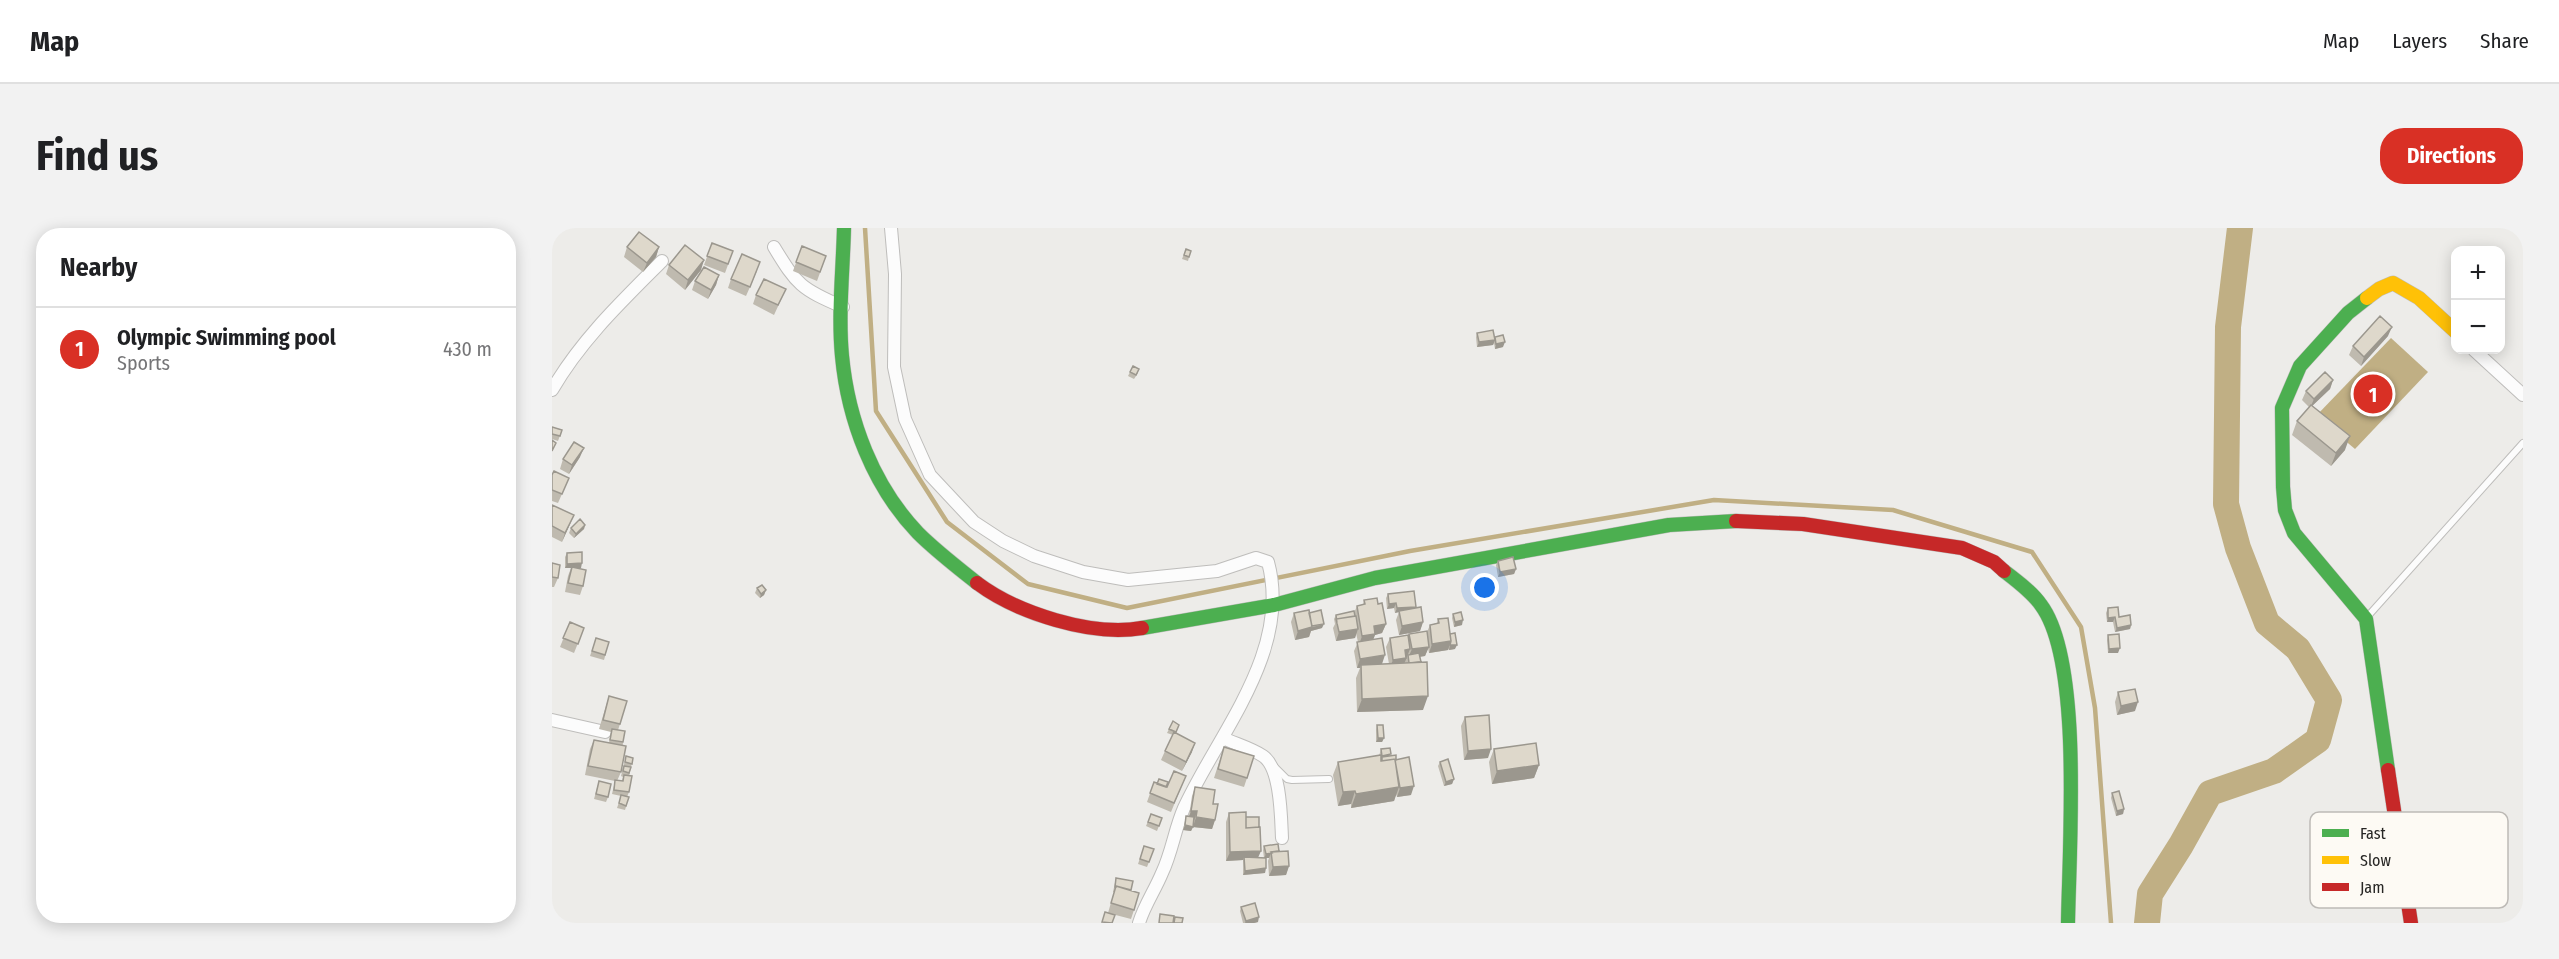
<!DOCTYPE html>
<html lang="en">
<head>
<meta charset="utf-8">
<style>
	body { margin:0; font-family:"Fira Sans Condensed",sans-serif; background:#f2f2f2; color:#202124 }
	.controls { position:absolute; right:18px; top:18px; display:grid; overflow:hidden; border-radius:12px; box-shadow:0 3px 15px #0003 }
	.controls button { width:54px; height:54px; display:grid; place-items:center; padding:0; border:0; border-bottom:2px solid #e0e0e0; background:#fff; color:#202124; font:30px sans-serif }
	.you { position:absolute; left:933px; top:360px; width:21px; height:21px; margin:-15px; border:4px solid #fff; border-radius:50%; background:#1a73e8; box-shadow:0 0 0 9px #1a73e833 }
	.badge { display:grid; place-items:center; width:39px; height:39px; border-radius:50%; background:#d93025; color:#fff; font-size:20px; font-weight:700 }
	.pin { position:absolute; translate:-50% -50%; border:3px solid #fff; box-shadow:0 2px 6px #0006 }
	.list { margin:0; padding:0; list-style:none }
	h2 { display:flex; justify-content:space-between; align-items:center; height:78px; margin:0; padding:0 24px; font-size:26px }
	h2 small { font-size:20px; font-weight:400; color:#757577 }
	.list li { display:grid; grid-template-columns:39px 1fr auto; gap:18px; align-items:center; box-sizing:border-box; height:84px; padding:0 24px; border-top:2px solid #e0e0e0 }
	.list b { display:block; font-size:22px; white-space:nowrap }
	.list p { margin:0; font-size:20px; white-space:nowrap; color:#757577 }
	.list em { font-size:20px; font-style:normal; color:#757577 }
	.map { position:relative; flex:none; width:1971px; height:695px; overflow:hidden; border-radius:24px }
	header { display:flex; align-items:center; gap:36px; box-sizing:border-box; height:84px; padding:0 30px; background:#fff; border-bottom:2px solid #e0e0e0 }
	header strong { font-size:28px }
	nav { display:flex; gap:33px; margin-inline-start:auto; font-size:21px }
	.intro { display:flex; align-items:center; justify-content:space-between; box-sizing:border-box; height:144px; padding:0 36px }
	h1 { margin:0; font-size:42px }
	.button { padding:15px 27px; border-radius:24px; background:#d93025; color:#fff; font-size:21px; font-weight:700 }
	main { display:flex; gap:36px; padding:0 36px }
	aside { flex:1; background:#fff; border-radius:24px; box-shadow:0 3px 15px #0003 }
	.map>svg:first-child { display:block }
</style>
</head>
<body>
<header>
<strong>Map</strong>
<nav><a>Map</a><a>Layers</a><a>Share</a></nav>
</header>
<div class="intro"><h1>Find us</h1><a class="button">Directions</a></div>
<main>
<aside>
<h2>Nearby<small></small></h2>
<ul class="list">
<li><span class="badge">1</span><div><b>Olympic Swimming pool</b><p>Sports</p></div><em>430 m</em></li>
</ul>
</aside>
<div class="map">
<svg width="1971" height="695" viewBox="0 0 1971 695">
	<rect width="100%" height="100%" fill="#edece9"/>
	<path fill="#c0af84" d="M1839,110L1876,144L1803,221L1764,188Z"/>
	<g fill="none" stroke-linecap="round" stroke-linejoin="round">
		<path stroke="#c0af84" stroke-width="4.5" d="M313,0L324,183L395,294L476,356L575,380L858,323L1162,272L1341,282L1480,324L1529,399L1543,480L1559,695"/>
		<path stroke="#c0af84" stroke-width="26" d="M1595,695L1598,666L1629,617L1658,565L1722,543L1766,512L1777,472L1746,421L1715,395L1686,320L1674,276L1676,99L1688,0"/>
		<g stroke="#bebdbb" stroke-width="8">
			<path id="lane" d="M1816,388L1971,215
				M722,538L735,551L740,552L777,551"/>
		</g>
		<g stroke="#bebdbb" stroke-width="14">
			<path id="street" d="M339,0L343,46L342,139L353,191L378,247L422,294L451,313L482,328L531,344L576,352L665,343L704,330L716,334C740,423 667,504 632,580C623,600 620,624 610,645C603,662 592,678 587,695
				M222,19C245,57 249,61 291,79
				M1922,122L1971,167
				M0,162C29,112 69,74 110,33
				M0,492L53,504
				M671,510C684,516 699,520 711,528C729,540 729,590 730,610"/>
		</g>
		<g stroke="#bebdbb" stroke-width="15">
			<path id="fast" d="M292,0C291,42 286,86 290,128C296,192 321,258 366,305C384,323 405,339 425,355
				M1815,70L1796,85L1748,138L1730,180L1731,259L1733,282L1742,305L1814,391L1836,542
				M1452,343C1465,353 1480,364 1489,377C1531,433 1517,622 1516,695
				M590,400L722,377L823,350L1117,297L1184,293"/>
		</g>
		<g stroke="#bebdbb" stroke-width="15">
			<path id="slow" d="M1815,70L1827,61L1841,55L1867,70L1904,104"/>
		</g>
		<g stroke="#bebdbb" stroke-width="15">
			<path id="jam" d="M1184,293L1251,296L1410,320L1442,334L1452,343
				M425,355C465,385 540,409 590,400
				M1836,542L1859,695"/>
		</g>
		<use href="#lane" stroke="#fcfcfc" stroke-width="6"/>
		<use href="#street" stroke="#fcfcfc" stroke-width="12"/>
		<use href="#fast" stroke="#4caf50" stroke-width="14"/>
		<use href="#slow" stroke="#ffc107" stroke-width="14"/>
		<use href="#jam" stroke="#c62828" stroke-width="14"/>
	</g>
	<path fill="#bfbaaf" d="M160,15L181,23L173,45L152,37Z
		M250,18L274,28L265,53L241,43Z
		M75,19H107L104,29L91,44L72,29Z
		M634,21L637,29L636,33L630,31Z
		M117,37L149,42L133,62L114,46Z
		M205,43L194,68L176,60L179,51Z
		M167,47L164,57L156,71L140,62L143,53Z
		M234,61L222,87L201,76L204,67Z
		M925,105L942,111L943,109L951,119L943,121L942,115L941,117L925,119L924,109Z
		M1836,108L1809,138L1797,127L1801,118Z
		M578,144L586,145L582,151L576,148Z
		M1781,152L1778,161L1760,178L1793,222L1779,238L1740,207L1745,193L1757,179L1750,172L1754,163Z
		M0,199L10,202L6,213L0,211Z
		M28,229L17,246L8,241L11,231Z
		M0,247L17,250L6,275L0,273Z
		M0,277L22,287L10,314L0,309Z
		M33,297L32,301L22,310L17,305L19,300Z
		M15,325L29,340H25L31,358L28,367L13,364L16,348L19,340H13V329Z
		M946,333L964,341L962,346L946,349L944,337Z
		M0,335L6,350L2,359H0Z
		M205,360L214,362L212,367L208,370L203,365Z
		M836,366L864,380L871,394L868,403L847,407L844,392L847,384L843,385L842,380L835,381L834,370Z
		M812,372L826,376L834,396L830,405L823,407L821,411L830,436H837L834,419L838,410L856,409L857,406L875,404L878,397L885,395L886,391L898,406L903,421L897,422L896,421V422L877,425L876,420L873,428L868,429L871,482L805,484L804,450L808,440H805L802,423L806,414L804,405L803,410L784,413L781,400L783,396L782,391L784,387L802,385L805,378L811,377Z
		M1556,380L1579,397L1578,401L1563,404L1561,394H1555L1554,385Z
		M742,385H757L770,400L759,403L757,409L743,412L739,394Z
		M901,386L910,397L902,399L900,390Z
		M18,394L32,400L22,425L8,419Z
		M1556,407L1566,425H1556L1555,412Z
		M44,410L57,414L52,432L38,428Z
		M1566,464L1583,483L1565,487L1563,474Z
		M57,468L68,496L66,502L71,514L69,544L65,553H70L71,549L69,548L74,528L81,530L77,548V564L75,569H77L73,582L65,580L69,568L60,566L63,553L33,547L38,521L42,512L57,515L59,504L47,501Z
		M913,489L936,530L912,532L909,498Z
		M627,497L624,505L640,524L630,543L609,532L613,523L621,507L615,505L617,501Z
		M825,497L832,510L830,514H824V502Z
		M672,519L695,550L692,559L662,550Z
		M829,521L844,532L859,567L845,569L844,566L842,573L799,580V576L786,578L781,547L786,534L827,528Z
		M942,521L987,537L982,550L940,556L937,534Z
		M888,534L902,551L900,556L892,558L886,538Z
		M634,548L619,584L595,574L602,554L615,559Z
		M47,553L56,569L54,574L42,571Z
		M643,559L663,592L660,601L641,599L639,603L631,602L634,588H637L640,568Z
		M1560,565L1572,581L1571,586L1564,588L1559,570Z
		M677,585L694,589L706,630H712L711,622L712,618L727,623L737,638L734,647L717,648L716,633L717,630H714L713,645L691,647V632L674,633V594Z
		M599,586L610,590L605,603L594,598Z
		M592,618L602,621L595,639L586,636Z
		M564,650L579,662L582,682L579,691L556,685L562,664H561Z
		M689,679L706,694L702,695H691L688,683Z"/>
	<path fill="#9b978e" d="M107,19L104,29L91,44L95,35Z
		M152,32L149,42L133,62L136,52Z
		M167,47L164,57L156,71L159,62Z
		M1840,99L1836,108L1809,138L1812,129Z
		M943,112L941,117L925,119L927,114Z
		M953,114L951,119L943,121L944,116Z
		M1781,152L1778,161L1758,180L1762,171Z
		M1798,208L1793,222L1779,238L1784,225Z
		M32,220L28,229L17,246L20,237Z
		M22,287L10,314L13,305Z
		M33,297L32,301L22,310L24,306Z
		M30,335L29,340H13L15,336Z
		M964,341L962,346L946,349L948,344Z
		M214,362L212,367L208,370L209,366Z
		M844,375L842,380L835,381L837,376Z
		M864,379L863,383H847V384L843,385L845,380Z
		M1563,389L1561,394H1555L1556,390Z
		M911,392L910,397L902,399L903,394Z
		M871,394L868,403L847,407L850,398Z
		M772,396L770,400L759,403L757,409L743,412L746,403Z
		M834,396L830,405L823,407L820,415L807,417L810,408L822,398Z
		M1579,397L1578,401L1563,404L1565,400Z
		M806,401L803,410L784,413L787,404Z
		M899,413L896,422L877,425L880,416Z
		M898,417H905L903,421L897,422Z
		M877,419L873,428L856,430L860,421Z
		M1568,420L1566,425H1556L1557,421Z
		M858,421L851,439L837,441L841,432L853,422Z
		M833,427L830,436L809,437L808,440H805L808,431Z
		M876,468L871,482L805,484L810,471Z
		M1586,474L1583,483L1565,487L1569,478Z
		M826,510H832L830,514H824Z
		M643,515L640,524L630,543L634,534Z
		M939,521L936,530L912,532L916,523Z
		M987,537L982,550L940,556L945,543Z
		M902,551L900,556L892,558L894,554Z
		M862,558L859,567L845,569L848,560Z
		M847,559L842,573L799,580L804,566Z
		M803,563L799,576L786,578L791,564Z
		M1572,581L1571,586L1564,588L1565,583Z
		M639,583H645L642,593L636,592Z
		M644,589L663,592L660,601L641,599Z
		M633,597L641,599L639,603L631,602Z
		M709,623L705,632L692,629L691,632L674,633L678,624Z
		M719,625L717,630H712L714,626Z
		M737,638L734,647L717,648L721,639Z
		M714,640L713,645L691,647L693,643Z
		M707,689L706,694L702,695H693L694,693Z"/>
	<path fill="#ded8cb" stroke="#9b978e" stroke-width="1.5" d="M87,4L107,19L95,35L75,19Z
		M160,15L181,23L176,36L155,28Z
		M133,17L152,32L136,52L117,37Z
		M250,18L274,28L268,44L244,34Z
		M634,21L639,23L637,29L632,27Z
		M190,26L208,34L198,59L179,51Z
		M152,39L167,47L159,62L143,53Z
		M212,51L234,61L226,77L204,67Z
		M1828,88L1840,99L1812,129L1801,118Z
		M941,102L943,112L927,114L925,105Z
		M951,107L953,114L944,116L943,109Z
		M581,138L587,141L584,147L578,144Z
		M1773,144L1781,152L1762,171L1754,163Z
		M1759,177L1798,208L1784,225L1745,193Z
		M0,199L10,202L8,208L0,206Z
		M0,212L4,215L0,223Z
		M22,214L32,220L20,237L11,231Z
		M2,243L17,250L10,266L0,262V247Z
		M0,277L22,287L13,305L0,298Z
		M28,291L33,297L24,306L19,300Z
		M30,324V335L15,336V325Z
		M961,329L964,341L948,344L946,333Z
		M0,335L8,337L6,350L0,349Z
		M20,339L34,342L31,358L16,355Z
		M210,357L214,362L209,366L205,360Z
		M862,363L864,379L845,380L844,375L837,376L836,366Z
		M825,370L826,376L830,375L834,396L822,398L823,406L810,408L805,378L813,376L812,372Z
		M869,379L871,394L850,398L847,383Z
		M1566,379L1567,389L1578,387L1579,397L1565,400L1563,389L1556,390V380Z
		M757,382L760,399L746,403L742,385Z
		M769,382L772,396L760,398L757,385Z
		M802,383L803,388L784,391L785,395L784,387Z
		M909,384L911,392L903,394L901,386Z
		M804,388L806,401L787,404L784,391Z
		M896,390L899,413L880,416L878,397L887,395L886,391Z
		M18,394L32,400L26,416L11,410Z
		M875,403L877,419L860,421L857,406Z
		M903,405L905,417H898L899,413L898,406Z
		M1567,406L1568,420L1557,421L1556,407Z
		M856,407L858,421L853,422L854,430L841,432L838,410Z
		M44,410L57,414L53,427L40,423Z
		M830,410L833,427L808,431L805,414Z
		M867,425L869,434L857,435L856,427Z
		M875,434L876,468L810,471L809,437Z
		M1583,461L1586,474L1569,478L1566,464Z
		M57,468L75,473L68,496L51,492Z
		M937,487L939,521L916,523L913,489Z
		M621,493L627,497L624,504L617,501Z
		M825,497H831L832,510H826Z
		M60,501L73,503L71,514L58,512Z
		M622,504L643,515L634,534L613,523Z
		M42,512L74,518L69,544L36,538Z
		M984,515L987,537L945,543L942,521Z
		M672,519L702,528L695,550L666,541Z
		M838,520L839,526L830,528L829,521Z
		M829,527V533L843,531L847,559L804,566L803,563L791,564L786,534Z
		M844,527V533L843,531L830,533V529Z
		M74,528L81,530L80,536L73,534Z
		M857,529L862,558L848,560L843,532Z
		M896,531L902,551L894,554L888,534Z
		M72,538L79,539L77,545L71,543Z
		M622,543L634,548L622,575L598,565L602,554L615,559Z
		M72,547L80,548L77,564L62,562L63,552L71,553Z
		M607,551L616,554L614,559L605,556Z
		M47,553L59,556L56,569L44,566Z
		M643,559L663,562L661,576H666L663,592L644,589L645,583H639Z
		M1567,563L1572,581L1565,583L1560,565Z
		M69,567L77,569L74,578L67,575Z
		M694,584V600L708,599L709,623L678,624L677,585Z
		M599,586L610,590L607,598L596,594Z
		M634,588L642,589L641,599L633,597Z
		M694,589H707V599L694,600Z
		M726,616L727,623L719,624L720,625L714,626L712,618Z
		M592,618L602,621L597,634L588,631Z
		M736,623L737,638L721,639L719,624Z
		M692,629L714,630V640L693,643Z
		M564,650L581,653L579,662L564,658V659H563Z
		M564,658L587,665L582,682L559,675Z
		M703,675L707,689L694,693L689,679Z
		M553,684L563,687L560,695L550,694Z
		M608,686L622,688L621,695H607Z
		M623,689L631,690L630,695H622Z"/>
	<rect x="1758" y="584" width="198" height="96" rx="9" fill="#fdfaf4" stroke="#bdbab6" stroke-width="1.5"/>
	<rect x="1770" y="601" width="27" height="8" fill="#4caf50"/>
	<rect x="1770" y="628" width="27" height="8" fill="#ffc107"/>
	<rect x="1770" y="655" width="27" height="8" fill="#c62828"/>
	<g font-size="16" fill="#272624">
		<text x="1808" y="611">Fast</text>
		<text x="1808" y="638">Slow</text>
		<text x="1808" y="665">Jam</text>
	</g>
</svg>
<div class="controls">
<button>+</button>
<button>−</button>
</div>
<div class="you"></div>
<div class="pin badge" style="left:1821px;top:166px">1</div>
</div>
</main>
</body>
</html>
